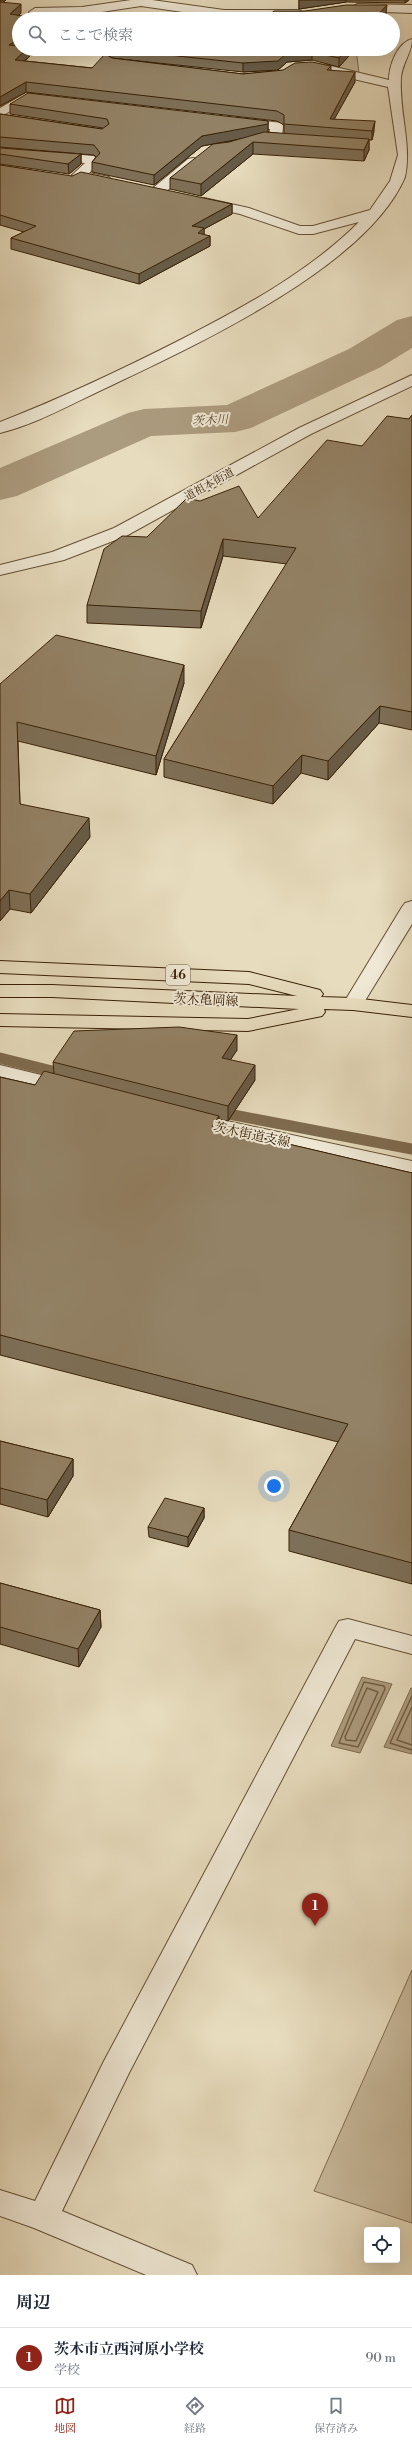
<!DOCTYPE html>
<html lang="ja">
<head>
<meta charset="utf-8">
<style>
	body { margin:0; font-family:"Libre Bodoni","Noto Serif JP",serif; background:#f2f2f3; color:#1f2937 }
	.controls { position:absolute; right:12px; bottom:12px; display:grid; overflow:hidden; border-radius:4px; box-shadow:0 4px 16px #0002 }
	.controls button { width:36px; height:36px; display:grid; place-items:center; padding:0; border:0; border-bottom:1px solid #e0e1e3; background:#fff; color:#1f2937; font:20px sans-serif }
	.you { position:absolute; left:274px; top:1486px; width:14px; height:14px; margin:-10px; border:3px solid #fff; border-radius:50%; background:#1a73e8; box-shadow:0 0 0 6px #1a73e833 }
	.badge { display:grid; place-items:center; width:26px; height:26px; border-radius:50%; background:#8f2418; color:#fff; font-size:13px; font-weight:700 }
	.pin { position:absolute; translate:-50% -33px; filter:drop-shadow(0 1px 2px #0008) }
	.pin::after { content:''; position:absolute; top:21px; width:14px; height:12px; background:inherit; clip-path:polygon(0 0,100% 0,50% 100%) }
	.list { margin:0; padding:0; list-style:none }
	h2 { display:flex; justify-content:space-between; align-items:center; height:52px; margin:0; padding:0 16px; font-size:17px }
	h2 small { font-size:13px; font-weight:400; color:#747a83 }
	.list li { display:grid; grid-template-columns:26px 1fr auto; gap:12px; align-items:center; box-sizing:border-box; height:60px; padding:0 16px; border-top:1px solid #e0e1e3 }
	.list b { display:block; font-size:15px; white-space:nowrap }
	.list p { margin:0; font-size:13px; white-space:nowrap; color:#747a83 }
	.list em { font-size:13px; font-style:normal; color:#747a83 }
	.icon { flex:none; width:22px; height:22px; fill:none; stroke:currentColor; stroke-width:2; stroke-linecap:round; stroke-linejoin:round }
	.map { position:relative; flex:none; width:412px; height:2275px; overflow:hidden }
	.search { position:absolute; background:#fff; box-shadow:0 4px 16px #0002; left:12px; right:12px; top:12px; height:44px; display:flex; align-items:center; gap:10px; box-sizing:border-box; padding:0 14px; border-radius:22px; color:#747a83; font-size:15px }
	.sheet { height:112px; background:#fff }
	nav { display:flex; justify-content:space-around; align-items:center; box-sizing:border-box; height:56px; border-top:1px solid #e0e1e3; background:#fff; font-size:11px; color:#747a83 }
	nav a { display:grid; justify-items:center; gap:2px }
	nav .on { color:#8f2418 }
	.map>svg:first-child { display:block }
</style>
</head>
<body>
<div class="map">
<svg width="412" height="2275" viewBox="0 0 412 2275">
	<rect width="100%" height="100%" fill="#e7dcbe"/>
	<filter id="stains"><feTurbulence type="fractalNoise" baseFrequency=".005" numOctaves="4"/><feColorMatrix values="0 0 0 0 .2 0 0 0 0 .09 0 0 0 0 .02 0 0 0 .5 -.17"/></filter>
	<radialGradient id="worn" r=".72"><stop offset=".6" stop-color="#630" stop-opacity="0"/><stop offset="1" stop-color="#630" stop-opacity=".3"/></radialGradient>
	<path fill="#c9bc9f" stroke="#806e52" d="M356,49L359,73L321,62Z
		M412,1970V2223L314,2191Z"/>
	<path fill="#ac9c7f" stroke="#7e6b4f" d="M362,1677L392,1684L360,1753L331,1746Z
		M411,1688H412V1754L384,1747Z"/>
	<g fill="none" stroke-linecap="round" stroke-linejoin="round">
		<path stroke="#725e42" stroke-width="1.5" d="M364,1682L384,1686L385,1689L358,1747L339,1743Z
			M367,1688L378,1692L356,1741L346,1740L345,1737Z
			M412,1696L390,1743L412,1750
			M412,1707L397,1740L412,1745"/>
		<path stroke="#7e6b4f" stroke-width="11" d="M0,1058L68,1075
			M218,1112L412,1149"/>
		<path fill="#ac9c7f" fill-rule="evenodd" d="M412,316V348L381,367L251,428L235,432L151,436L17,496L0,500V468L128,413L144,409L227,405L349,349L397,320Z"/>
		<g stroke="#645034" stroke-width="2">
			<path id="minor" d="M131,0H152L224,10H299L305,14L299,18H224L141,6L82,15L35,16L29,12L35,8L82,7Z
				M357,4L412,5V13L353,11L351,8Z
				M412,39C412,53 402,63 401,78C399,112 412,145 405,177C367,267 194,346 108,387C73,403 37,424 0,433V422C62,398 123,369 182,339C244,307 309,272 359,222L313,234H299L240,214L199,205L197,202L204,198L249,208L300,226H313L370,210L390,181L398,155L388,87L323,72L321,69L327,65L389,80C389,66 397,43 412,39Z
				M26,93L40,95L42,98L36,102L28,101L0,117V108Z
				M239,118L282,123L283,126L282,138L275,142L270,141L268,138L270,129L234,125L233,122Z
				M0,148L94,156L99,163L89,173L109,177L111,180L104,184L74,178L72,175L85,163L0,156Z
				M193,158L198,159L200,162L198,165L163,194H153L151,191L153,188L188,159Z
				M412,375V386L311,434L126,536L64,560L0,575V565L52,552L114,528L299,428Z
				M412,901V924L363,1004L360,1008L353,1010L346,1008L343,1004L402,907L405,903Z
				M0,1065L74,1083L77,1088L74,1093L66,1094L0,1077Z
				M190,1113L412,1161V1175L182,1125L179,1120L182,1115Z
				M348,1619L412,1636V1654L355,1639L129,2073L62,2211L192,2265L197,2275H146L34,2228L0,2216V2190L35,2201L104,2061L335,1628L339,1621Z"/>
		</g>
		<g stroke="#382106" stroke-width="2">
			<path id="primary" d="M0,961L249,972L320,990L323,994L321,997L353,998L412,1005V1017L353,1010L324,1009L325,1012L322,1016L248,1031L0,1026V1014L248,1019L299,1009L52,997H0V985H52L297,996L249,984L0,973Z"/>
		</g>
		<use href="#minor" fill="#efe8d5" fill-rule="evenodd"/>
		<use href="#primary" fill="#e7dcbe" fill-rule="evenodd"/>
	</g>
	<path fill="#7e7058" stroke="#382106" d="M0,0H6L3,2L21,13L19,15V49L30,56L25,61L92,68L110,57V49L224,51L226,49H355L339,67L312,60L287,62L278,70L243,72L111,58L243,74L331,66V70L355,82L334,119L374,131L372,140H369V150L364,161L253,154L201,196L170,189V178L229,142L243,138L202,146L154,185L92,172V162L96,157L94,155L0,147V114L102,129L103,128L10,114V104L268,121V132L284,134V125L277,121L26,92L0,106Z
		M299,0H409L405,3L346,2L299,9Z
		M0,154H81V164L69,174L0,164V165L232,204V214L204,229V235L210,236V246L139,284L11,249V238L24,232L0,225Z
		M412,415V730L379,723L328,780L301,773L273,804L164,777V759L287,564L223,556L201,628L87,623V605L147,537L258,518L362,446L409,419Z
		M184,683L156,775L18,741L20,804L90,837L31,913L10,909L0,921V684Z
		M237,1050L230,1060L255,1080L228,1121L219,1119V1128L412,1173V1584L289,1551V1530L338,1442L0,1355V1077L35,1085L54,1073L53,1062Z
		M0,1441L73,1459V1476L48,1517L0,1504Z
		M204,1508V1518L188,1547L149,1537L148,1527Z
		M0,1583L100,1610L101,1627L79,1667L0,1644Z"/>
	<path fill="#675b47" stroke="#382106" d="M0,0H6L0,5Z
		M299,0H346V2L299,9Z
		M405,0H409L405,3Z
		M21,4V13L10,23V14Z
		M387,5L386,14L382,19H374Z
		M19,39V48L9,45Z
		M27,49H30V56L15,69V60Z
		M347,49H355L339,67V58Z
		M312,52V60L287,62L278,70L243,72V63L287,53Z
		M355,72V82L330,127V119Z
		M26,82V92L0,106V97Z
		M268,121V134L202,146L154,185V175L202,136Z
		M375,121L374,131L372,140V131Z
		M369,139V150L364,161V150Z
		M253,142V154L201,196V184Z
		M81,154V164L69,174L68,164Z
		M232,204V214L204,229V238L210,236V246L139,284V274L192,226Z
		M223,539V556L201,628V611Z
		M184,665V683L156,775V756Z
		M380,706L379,723L328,780V761Z
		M302,755L301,773L273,804V786Z
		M89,818L90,837L31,913L30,894Z
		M9,890L10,909L0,921V901Z
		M237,1035V1050L222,1073V1058Z
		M255,1065V1080L228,1121V1106Z
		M219,1116V1135L212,1126Z
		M73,1459V1476L48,1517L47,1500Z
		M204,1508V1518L188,1547V1537Z
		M100,1610L101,1627L79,1667L78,1649Z"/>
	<path fill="#938266" stroke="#382106" d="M0,2L21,4L10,14L42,19H19V39L9,45L19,46V49H27L15,60L92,68L105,54L112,58L243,74L283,70L295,63L312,62L331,66L327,70L355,72L330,119L375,121L372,131L284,124V115L277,111L26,82L0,97Z
		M346,5H387L374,19H264L274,11H305Z
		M112,49H205L224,51L226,49H347L339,58L312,52L287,53L278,61L243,63Z
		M28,93L268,121V124L202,136L154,175L92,162L100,153L94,145L0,137V114L102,129L109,124L107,119L10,104Z
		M264,132L369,139L364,150L253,142L201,184L170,178L213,144L229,142Z
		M0,148L81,154L68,164L0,154Z
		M0,165L72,176L81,172L232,204L192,226L204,228L198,233L210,236L139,274L11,238L36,226L0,215Z
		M412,415V712L380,706L328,761L302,755L273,786L164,759L296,548L223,539L201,611L87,605L104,549L122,536L147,537L187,498L200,501L239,486L258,518L327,440L362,446L387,416L409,419Z
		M56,635L184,665L156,756L17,722L20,804L89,818L30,894L9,890L0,901V684Z
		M179,1027L237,1035L222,1058L255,1065L228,1106L53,1062L74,1031Z
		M44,1071L219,1116L212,1126L412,1173V1563L289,1530L348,1424L0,1335V1077L35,1085Z
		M0,1441L73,1459L47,1500L0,1488Z
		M165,1498L204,1508L188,1537L148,1527Z
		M0,1583L100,1610L78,1649L0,1627Z"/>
	<g text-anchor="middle" stroke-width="4" stroke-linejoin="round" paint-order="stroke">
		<g font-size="11" fill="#382106" stroke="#efe8d5">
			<text transform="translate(209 484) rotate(-29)" y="4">道祖本街道</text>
		</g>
		<g font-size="12" font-style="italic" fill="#614c30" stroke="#efe8d5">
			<text transform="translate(210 420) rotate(-3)" y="4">茨木川</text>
		</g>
		<rect fill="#efe8d5" stroke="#6f5d44" stroke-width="1" x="166" y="965" width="24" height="20" rx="3"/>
		<g font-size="12" font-weight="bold" fill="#382106">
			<text x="178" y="979">46</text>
		</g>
		<g font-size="13" fill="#382106" stroke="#efe8d5">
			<text transform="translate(206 999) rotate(3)" y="5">茨木亀岡線</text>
			<text transform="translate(252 1134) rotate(12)" y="5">茨木街道支線</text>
		</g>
	</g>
	<rect width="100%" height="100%" filter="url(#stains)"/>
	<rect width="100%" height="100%" fill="url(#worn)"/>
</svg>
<div class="controls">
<button><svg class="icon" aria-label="locate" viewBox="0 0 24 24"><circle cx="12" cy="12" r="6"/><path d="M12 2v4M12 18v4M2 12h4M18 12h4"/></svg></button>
</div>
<div class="you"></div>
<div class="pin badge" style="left:315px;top:1926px">1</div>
<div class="search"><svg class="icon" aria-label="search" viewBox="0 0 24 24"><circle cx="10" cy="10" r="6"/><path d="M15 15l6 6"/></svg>ここで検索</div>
</div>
<section class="sheet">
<h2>周辺<small></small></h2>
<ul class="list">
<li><span class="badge">1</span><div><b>茨木市立西河原小学校</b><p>学校</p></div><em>90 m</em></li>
</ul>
</section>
<nav>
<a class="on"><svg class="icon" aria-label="map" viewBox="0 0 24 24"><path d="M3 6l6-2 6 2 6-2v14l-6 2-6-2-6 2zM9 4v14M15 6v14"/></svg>地図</a>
<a><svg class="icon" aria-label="directions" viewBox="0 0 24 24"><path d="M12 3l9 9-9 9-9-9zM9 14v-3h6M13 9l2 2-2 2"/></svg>経路</a>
<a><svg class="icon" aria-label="saved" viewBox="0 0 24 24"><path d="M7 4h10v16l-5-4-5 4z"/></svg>保存済み</a>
</nav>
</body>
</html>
